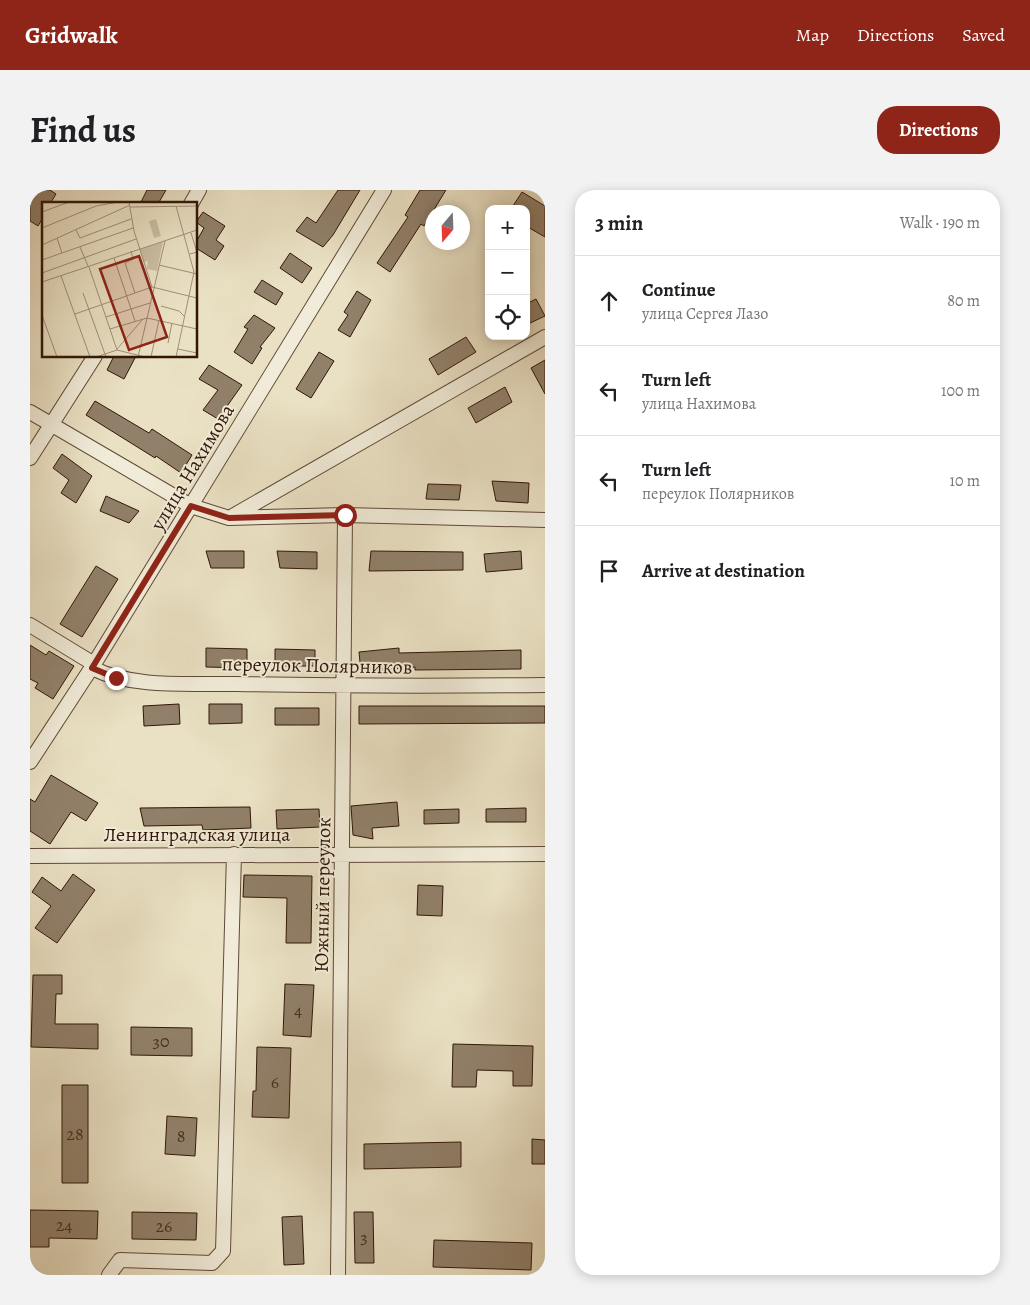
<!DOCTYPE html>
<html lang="en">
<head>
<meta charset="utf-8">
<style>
	body { margin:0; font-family:Alegreya,serif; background:#f2f2f2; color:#202124 }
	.controls { position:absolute; right:15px; top:15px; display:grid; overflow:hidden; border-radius:10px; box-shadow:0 2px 12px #0003 }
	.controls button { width:45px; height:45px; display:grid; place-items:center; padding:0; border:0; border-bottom:1px solid #e0e0e0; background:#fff; color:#202124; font:25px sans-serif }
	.compass { position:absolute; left:395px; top:15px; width:45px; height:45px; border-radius:50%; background:#fff; box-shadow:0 2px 12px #0003; rotate:199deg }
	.stop { position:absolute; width:15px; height:15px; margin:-11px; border:4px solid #8f2418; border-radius:50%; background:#fff }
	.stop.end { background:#8f2418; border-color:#fff; box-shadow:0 1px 5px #0008 }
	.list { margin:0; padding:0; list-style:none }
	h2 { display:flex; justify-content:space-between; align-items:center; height:65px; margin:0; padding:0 20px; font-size:21px }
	h2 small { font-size:16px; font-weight:400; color:#757577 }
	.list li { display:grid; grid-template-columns:32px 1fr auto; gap:15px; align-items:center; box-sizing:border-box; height:90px; padding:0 20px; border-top:1px solid #e0e0e0 }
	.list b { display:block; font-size:19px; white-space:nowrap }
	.list p { margin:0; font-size:16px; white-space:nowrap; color:#757577 }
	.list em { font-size:16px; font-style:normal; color:#757577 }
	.icon { flex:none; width:28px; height:28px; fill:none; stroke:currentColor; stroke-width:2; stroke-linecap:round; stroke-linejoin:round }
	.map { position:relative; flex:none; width:515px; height:1085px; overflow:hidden; border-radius:20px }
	header { display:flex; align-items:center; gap:30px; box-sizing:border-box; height:70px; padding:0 25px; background:#8f2418; color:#fff }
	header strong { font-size:24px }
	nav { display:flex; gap:28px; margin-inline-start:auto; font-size:18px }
	.intro { display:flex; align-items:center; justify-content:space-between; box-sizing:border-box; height:120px; padding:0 30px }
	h1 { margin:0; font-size:35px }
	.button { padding:12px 22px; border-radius:20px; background:#8f2418; color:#fff; font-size:18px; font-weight:700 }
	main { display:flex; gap:30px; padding:0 30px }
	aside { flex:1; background:#fff; border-radius:20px; box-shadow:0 2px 12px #0003 }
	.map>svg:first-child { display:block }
</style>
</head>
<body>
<header>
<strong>Gridwalk</strong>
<nav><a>Map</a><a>Directions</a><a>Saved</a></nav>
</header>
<div class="intro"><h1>Find us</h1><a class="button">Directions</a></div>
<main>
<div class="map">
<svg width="515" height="1085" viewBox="0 0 515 1085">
	<rect width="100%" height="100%" fill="#eae1c4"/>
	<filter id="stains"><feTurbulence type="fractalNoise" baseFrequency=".004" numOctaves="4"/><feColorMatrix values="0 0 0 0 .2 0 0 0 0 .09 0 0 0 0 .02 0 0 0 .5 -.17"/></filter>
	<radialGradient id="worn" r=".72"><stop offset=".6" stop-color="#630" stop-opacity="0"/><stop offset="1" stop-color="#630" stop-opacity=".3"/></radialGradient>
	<path fill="#91806a" stroke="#311608" d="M5,0H20L26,4L20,14H14V26L8,36L0,31V8Z
		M117,0H136L128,14H110Z
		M308,0H330L303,45L293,57L266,41L277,27L286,33Z
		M390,0H416L394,36L391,34L360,82L347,73L378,27L375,25Z
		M492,2L515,16V47L496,36V19H481Z
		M173,22L195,36L186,50L194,56L185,70L166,58V52L174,38L166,32Z
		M260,63L282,78L272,93L250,78Z
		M232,90L253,103L246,115L224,102Z
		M327,101L341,110L320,147L308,140L318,125L314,122Z
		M506,109L515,126L496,135V114Z
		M224,125L245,138L230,157L232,158L222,174L204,162L218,139L214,137Z
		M436,147L446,162L408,185L399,169Z
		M289,162L304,171L281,208L266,199Z
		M84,166H106L94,189L77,180Z
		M515,170V204L501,178Z
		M179,175L212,195L188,229L173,220L188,200L169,189Z
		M475,197L482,212L446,233L438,218Z
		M65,211L119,243L122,239L162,265L151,283L126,266L125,268L56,225Z
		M32,264L62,286L46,313L31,303L39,290L23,278Z
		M462,291L499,293L498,313L466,311Z
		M398,294L431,295L429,310L396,309Z
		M76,306L109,321L99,333L70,321Z
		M176,361H214V378H181Z
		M247,361L287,362V379L250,378Z
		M341,361L433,362V380L339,381Z
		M491,361L492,379L456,382L454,364Z
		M66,376L88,389L52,447L30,434Z
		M0,455L16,465L19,461L44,476L23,509L5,498L8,493L0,489Z
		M176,458L217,459V478L176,477Z
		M369,458V463L491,460V479L385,480V477L331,482L329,462Z
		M245,459L285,460V476H245Z
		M149,514L150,534L114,536L113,516Z
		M179,514H212V533L179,534Z
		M329,516H515V533L329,534Z
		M245,518H289V535H245Z
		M21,585L68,613L56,631L41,622L20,654L0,641V609L5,612Z
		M367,612L369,636L342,638L343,649L323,645L321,616Z
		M220,617L221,638L173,640L172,635L114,636L110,618Z
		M496,618V632H456V619Z
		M289,619L290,637L247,639L246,620Z
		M429,619V633L394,634V620Z
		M43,684L65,700L27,753L5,738L21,716L2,702L12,687L31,701Z
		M214,685L282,686L281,753H256L257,708L213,707Z
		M388,695L413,696L412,726L387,725Z
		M3,785H32V804H26L25,834H68V859L1,857Z
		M255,794L284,795L281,847L253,845Z
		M101,837L162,838V866L101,865Z
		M423,854L503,856L502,896H483V881L447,880L446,897H422Z
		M227,857L261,858L259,928L222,927L223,901H226Z
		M32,895H58V993H32Z
		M137,926L167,928L165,966L135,964Z
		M502,949L515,950V974H502Z
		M431,952V977L334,979V954Z
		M0,1020L68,1021L67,1049L19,1048V1057H0Z
		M102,1022L167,1023L166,1050L102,1049Z
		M324,1022H343L344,1073H325Z
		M272,1026L274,1074L254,1075L252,1027Z
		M404,1050L502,1053L501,1080L403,1077Z"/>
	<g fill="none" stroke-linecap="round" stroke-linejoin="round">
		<g stroke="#5f4937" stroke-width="16">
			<path id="minor" d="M161,14L169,0
				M0,222L161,316L199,328L315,325L515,330
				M0,268L65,166
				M201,327L515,147
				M0,435L64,474
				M62,478C104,499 161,493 207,494C310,496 412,496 515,495
				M0,572L64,474L354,0
				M0,666L515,664
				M79,1085L90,1070L182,1073L193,1061L204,664
				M308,1085L315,325"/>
		</g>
		<use href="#minor" stroke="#f1ecd9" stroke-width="14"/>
	</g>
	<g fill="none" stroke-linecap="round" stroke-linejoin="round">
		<path stroke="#8f2418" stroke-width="6" d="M86,488L62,478L161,316L199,328L315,325"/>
	</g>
	<g text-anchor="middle" stroke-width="4" stroke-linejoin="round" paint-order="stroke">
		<g font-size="18" fill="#493020">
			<text x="268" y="826">4</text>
			<text x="131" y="857">30</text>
			<text x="245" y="898">6</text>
			<text x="45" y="950">28</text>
			<text x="151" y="952">8</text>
			<text x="34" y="1041">24</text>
			<text x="134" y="1042">26</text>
			<text x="334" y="1053">3</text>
		</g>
		<g font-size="20" fill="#311608" stroke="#f1ecd9">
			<text transform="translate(162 277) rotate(-59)" y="7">улица Нахимова</text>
			<text transform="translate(287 475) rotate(1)" y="7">переулок Полярников</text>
			<text x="167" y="651">Ленинградская улица</text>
			<text transform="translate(292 705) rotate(-89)" y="7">Южный переулок</text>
		</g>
	</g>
	<g transform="translate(12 12)">
		<rect width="155" height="155" fill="#eae1c4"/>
		<path d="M114,17L119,34L112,36L107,19ZM121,40L115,69L105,67L106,59L102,60L98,47Z" fill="#cbbea4"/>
		<path fill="none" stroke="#a09079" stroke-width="1" d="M87,0L92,29L110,85M88,5L155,4M0,10L27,0M0,26L54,4L76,0M34,28L38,36L89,17M15,36L20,51M0,43L88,3M38,45L46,64M89,49L91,57L83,61L93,91M148,52L155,50L149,31M72,56L93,119M0,58L91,26M117,63L155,72M47,65L75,148M0,71L94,37M19,74L48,155M0,80L155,28M41,91L64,155M119,104L137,109L143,115M33,112L110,85L155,96M0,113L15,155M64,115L108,101M68,127L105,116L155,127M126,141L130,121M75,147L101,117M136,147L155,151M54,155L75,148L103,155M96,155L123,39M109,155L117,118M134,155L152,70L134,4"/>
		<path fill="#8f2418" fill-opacity="0.15" stroke="#8f2418" stroke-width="2.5" d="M97,54L125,135L87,148L58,67Z"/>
		<rect width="155" height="155" fill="none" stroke="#311608" stroke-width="2.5"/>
	</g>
	<rect width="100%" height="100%" filter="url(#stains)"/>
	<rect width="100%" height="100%" fill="url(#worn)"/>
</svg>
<div class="controls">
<button>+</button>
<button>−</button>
<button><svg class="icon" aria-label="locate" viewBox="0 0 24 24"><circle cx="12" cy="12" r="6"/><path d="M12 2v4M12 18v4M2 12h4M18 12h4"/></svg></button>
</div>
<svg class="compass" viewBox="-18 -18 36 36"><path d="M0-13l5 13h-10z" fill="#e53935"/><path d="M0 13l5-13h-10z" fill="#757577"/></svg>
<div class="stop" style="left:315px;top:325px"></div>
<div class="stop end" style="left:86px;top:488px"></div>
</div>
<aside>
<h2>3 min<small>Walk · 190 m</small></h2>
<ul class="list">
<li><svg class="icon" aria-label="ahead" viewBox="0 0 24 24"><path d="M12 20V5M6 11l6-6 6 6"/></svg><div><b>Continue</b><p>улица Сергея Лазо</p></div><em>80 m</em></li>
<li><svg class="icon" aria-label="left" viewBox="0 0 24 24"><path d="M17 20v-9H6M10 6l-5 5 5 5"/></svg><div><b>Turn left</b><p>улица Нахимова</p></div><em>100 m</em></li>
<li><svg class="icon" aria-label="left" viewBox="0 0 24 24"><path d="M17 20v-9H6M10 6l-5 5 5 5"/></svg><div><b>Turn left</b><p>переулок Полярников</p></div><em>10 m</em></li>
<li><svg class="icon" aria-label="arrive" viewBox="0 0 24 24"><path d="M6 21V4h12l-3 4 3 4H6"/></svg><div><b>Arrive at destination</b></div></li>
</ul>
</aside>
</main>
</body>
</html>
